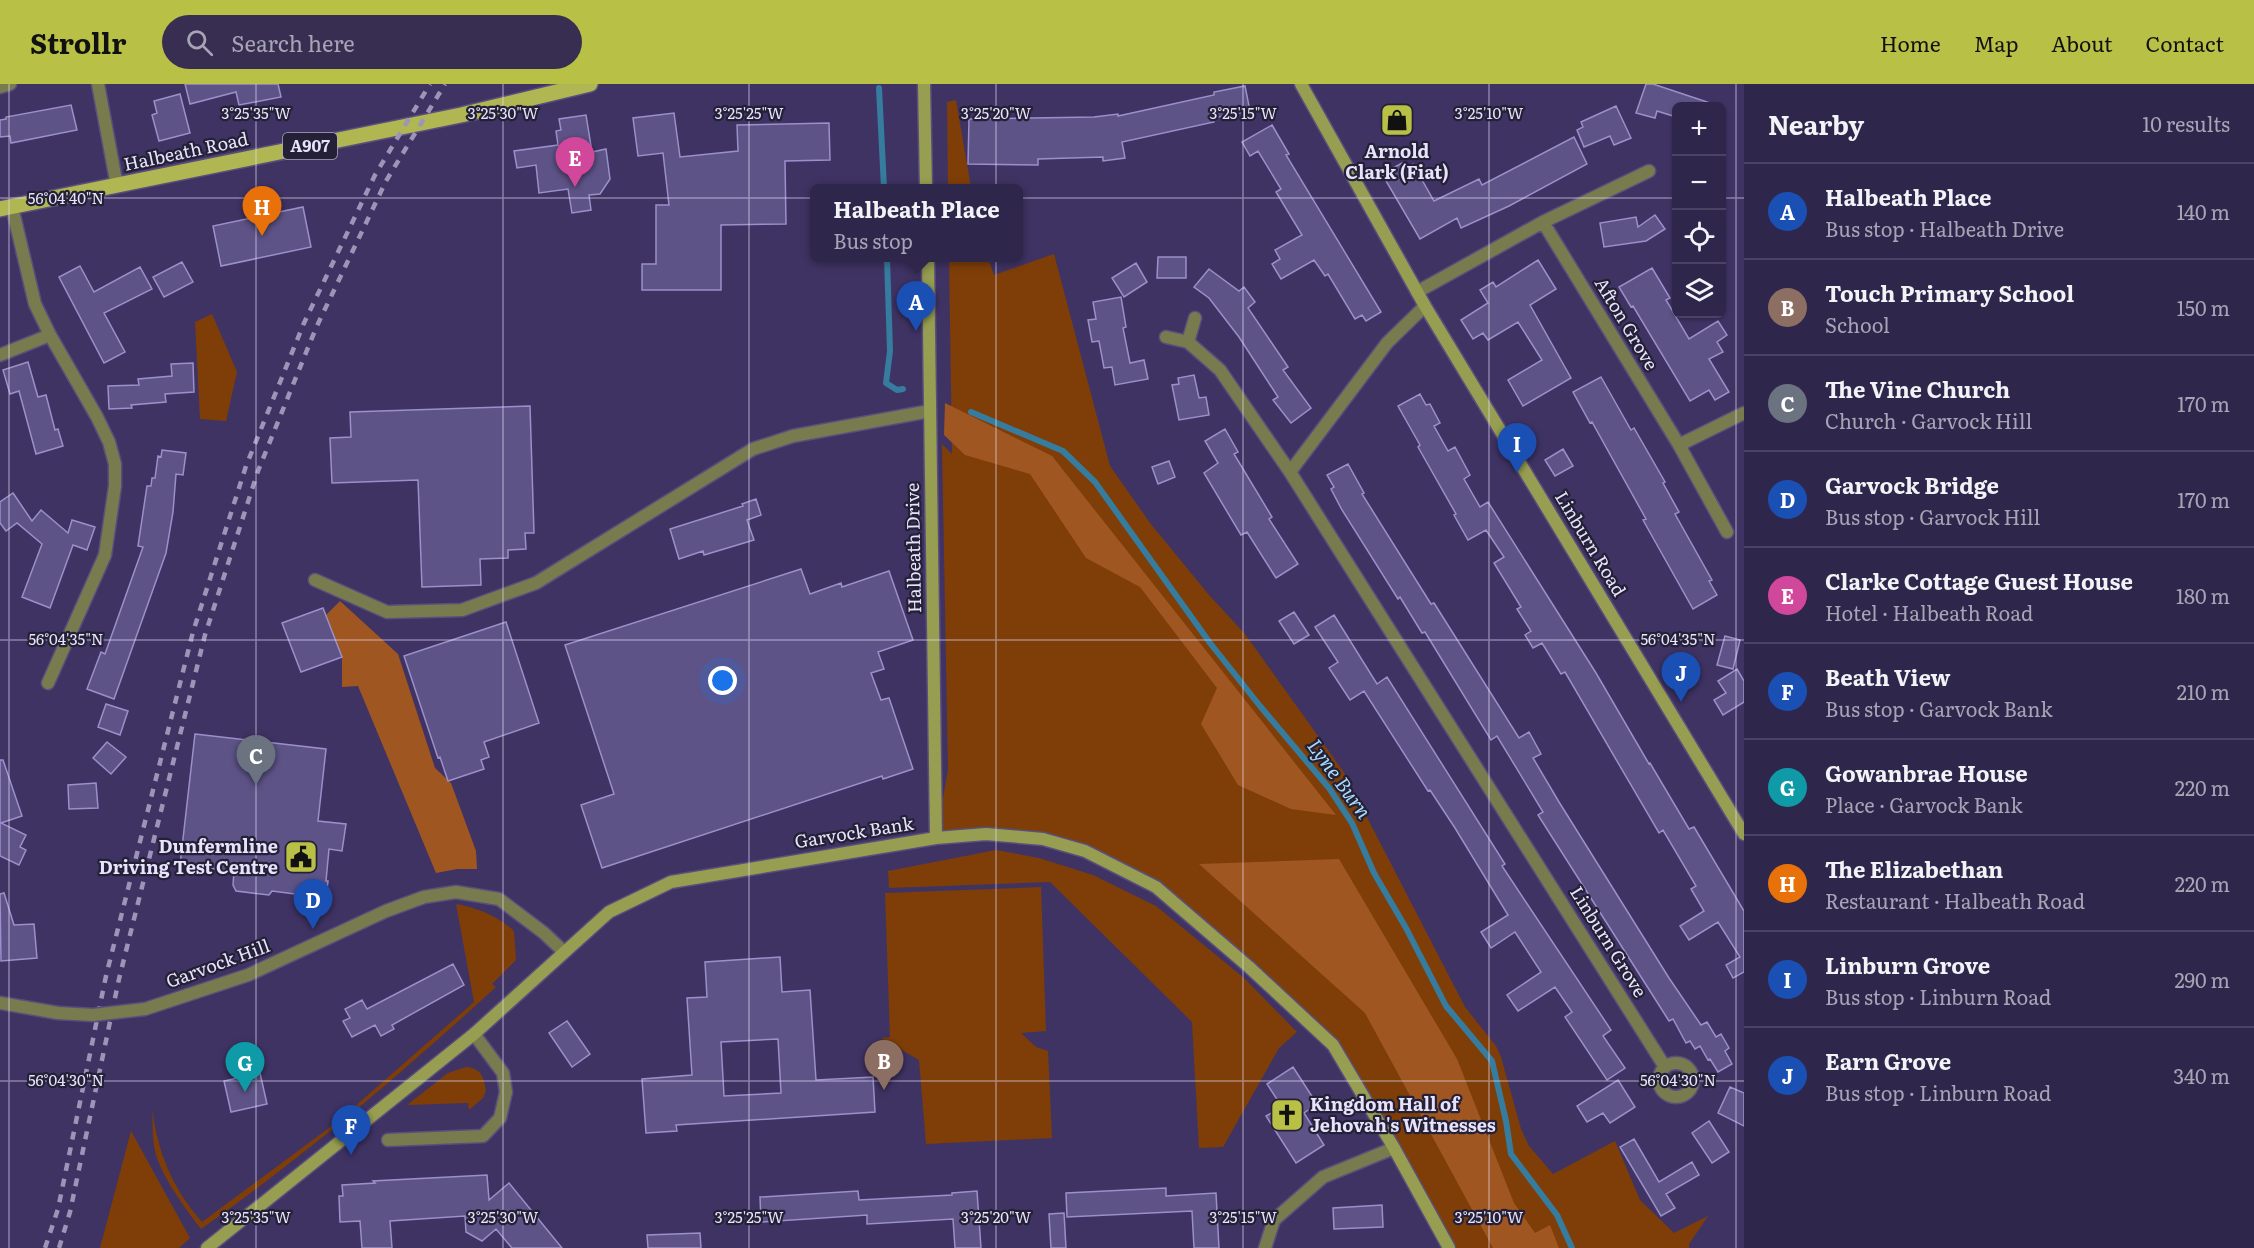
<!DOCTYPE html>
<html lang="en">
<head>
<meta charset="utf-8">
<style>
	body { margin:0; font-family:Literata,serif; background:#372e52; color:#f1f3f6 }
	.controls { position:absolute; right:18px; top:18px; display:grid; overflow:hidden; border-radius:9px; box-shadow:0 2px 4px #0004 }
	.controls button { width:54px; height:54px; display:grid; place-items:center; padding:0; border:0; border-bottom:2px solid #4a4363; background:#2f264b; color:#f1f3f6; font:30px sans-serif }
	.you { position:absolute; left:723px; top:597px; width:21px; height:21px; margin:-15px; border:4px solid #fff; border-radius:50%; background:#1a73e8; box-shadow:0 0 0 9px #1a73e833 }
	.badge { display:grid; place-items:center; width:39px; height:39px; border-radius:50%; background:#b9c046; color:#fff; font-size:20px; font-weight:700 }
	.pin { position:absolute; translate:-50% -50px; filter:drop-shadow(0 2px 3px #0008) }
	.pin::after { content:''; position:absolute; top:32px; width:21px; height:18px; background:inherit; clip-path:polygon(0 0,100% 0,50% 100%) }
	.popup { position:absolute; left:810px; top:100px; width:213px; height:78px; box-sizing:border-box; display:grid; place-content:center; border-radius:9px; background:#2f264b; filter:drop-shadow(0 2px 4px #0005); font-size:20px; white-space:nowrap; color:#a7a5b5 }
	.popup b { font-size:22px; color:#f1f3f6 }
	.popup::after { content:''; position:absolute; left:50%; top:100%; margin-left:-12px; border:12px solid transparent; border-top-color:#2f264b }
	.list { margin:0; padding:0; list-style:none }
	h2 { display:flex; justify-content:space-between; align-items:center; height:78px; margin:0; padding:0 24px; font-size:26px }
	h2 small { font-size:20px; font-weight:400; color:#a7a5b5 }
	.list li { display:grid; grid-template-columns:39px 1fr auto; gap:18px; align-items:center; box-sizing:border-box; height:96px; padding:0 24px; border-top:2px solid #4a4363 }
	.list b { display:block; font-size:22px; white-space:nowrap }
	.list p { margin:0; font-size:20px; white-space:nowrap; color:#a7a5b5 }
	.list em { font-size:20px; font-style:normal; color:#a7a5b5 }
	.icon { flex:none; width:33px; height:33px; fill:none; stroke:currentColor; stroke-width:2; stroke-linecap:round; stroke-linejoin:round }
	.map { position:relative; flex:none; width:1744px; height:1164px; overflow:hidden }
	header { display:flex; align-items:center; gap:36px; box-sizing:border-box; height:84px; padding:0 30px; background:#b9c046; color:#111 }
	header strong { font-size:28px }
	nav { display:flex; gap:33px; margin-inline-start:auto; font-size:21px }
	.search { width:420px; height:54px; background:#372e52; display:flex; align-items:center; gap:15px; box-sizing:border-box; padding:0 21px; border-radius:33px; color:#a7a5b5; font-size:22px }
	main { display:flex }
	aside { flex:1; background:#2f264b }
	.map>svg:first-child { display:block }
</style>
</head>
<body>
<header>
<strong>Strollr</strong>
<div class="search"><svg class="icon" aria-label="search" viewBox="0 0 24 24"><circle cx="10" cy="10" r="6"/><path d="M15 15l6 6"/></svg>Search here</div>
<nav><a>Home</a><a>Map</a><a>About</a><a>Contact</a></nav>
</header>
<main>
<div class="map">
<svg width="1744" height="1164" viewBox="0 0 1744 1164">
	<rect width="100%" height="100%" fill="#3f3364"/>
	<path fill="#7f3e08" d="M956,16L971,104H948L947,18Z
		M1054,170L1110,382L1150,439L1209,511L1245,550L1343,687L1465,923L1496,962L1501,973L1521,1045L1529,1062L1553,1090L1615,1057L1640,1116L1674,1149L1708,1132L1689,1160V1164H1449L1333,961L1156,803L1043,755L936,754L948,686L942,360L952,370L949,174H988L994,191Z
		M212,230L237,288L226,337L200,335L195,238Z
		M996,766L1039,774L1093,791L1156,822L1244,894L1297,948L1279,964L1223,1063L1199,1064L1192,938L1050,798L889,804L888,787Z
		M1041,803L1046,947L1021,949L1036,963L1048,967L1052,1054L926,1060L919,976L881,954L890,953L885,809Z
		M456,820C478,824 498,832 514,847L516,876L492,900L496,903C402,989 305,1072 201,1145C185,1124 157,1087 154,1061C152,1049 153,1036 152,1023C157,1067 172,1104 202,1138L337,1038L474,918Z
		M466,983C481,984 484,993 486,1007L483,1014L469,1026L468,1019L407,1021L448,989Z
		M131,1047L190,1154L179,1164H100Z"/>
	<path fill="#a05620" d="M945,319L1052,372L1336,731L1291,725L1238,701L1201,640L1217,604L1140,503L1086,474L1030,390L965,371L944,351Z
		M340,517L398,570L435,684L451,699L476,767L477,785H457L436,789L358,602L342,603V573L326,531Z
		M1339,775L1457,975L1514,1119L1535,1149L1550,1141L1559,1164H1493L1365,929L1199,780Z"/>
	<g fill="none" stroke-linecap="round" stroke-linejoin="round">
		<path stroke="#367c9f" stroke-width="6" d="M879,4L884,104
			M887,174L890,267L886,299L897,306L903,305
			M971,328L1063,367L1095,398L1210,559L1260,622L1329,704L1352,739L1374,789L1406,844L1446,922L1492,977L1506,1037L1511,1070L1557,1131L1572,1164"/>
	</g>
	<path fill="#5e5387" stroke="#9b90c9" stroke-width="1.5" fill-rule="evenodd" d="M185,0H278L281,13L239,21L236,8L190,20Z
		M1646,0H1653L1713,20L1712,22H1676L1673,32L1657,27L1655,34L1636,29Z
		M1245,2L1250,27L1213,34L1214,38L1122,58L1125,74L1103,77V73L1038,75V81L968,80L969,35L1094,33L1118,30V32L1214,11V8Z
		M180,10L190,49L159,57L152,31L157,29L154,17Z
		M71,21L77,46L11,59L10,52L0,53V36L6,35V33Z
		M1616,22L1631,54L1614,61L1610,52L1584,63L1577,46L1583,43L1581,38Z
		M674,29L680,73L738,67L737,41L829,39L830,76L785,77L786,140L721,141V206H642V180H656V121H669L663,69L638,72L633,34Z
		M586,31L592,68L606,65L610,95L600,110L589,111L591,126L572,129L568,105L539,109L536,81L517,84L514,67L558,61L556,47L561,46L559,35Z
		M1272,41L1289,70L1286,71L1381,228L1366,237L1362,231L1355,235L1328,190L1325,192L1314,176L1281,195L1272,180L1280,175L1275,166L1302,151L1276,108L1281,105L1258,67L1250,72L1242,58Z
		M1574,53L1587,80L1509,122L1461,144L1457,134L1420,155L1382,90L1402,79L1405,85L1413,80L1434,117L1479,95L1482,101Z
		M303,123L311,163L221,182L213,142Z
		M1655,131L1665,145L1646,157L1604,163L1600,139L1636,133L1638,143Z
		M1158,173H1186V194H1157Z
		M1538,176L1556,205L1530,221L1571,294L1523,322L1508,296L1542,276L1518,238L1488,256L1483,249L1473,255L1461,236L1488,219L1480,206L1493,198L1496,203Z
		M182,178L193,198L164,213L153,193Z
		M1136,179L1147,198L1124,213L1112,194Z
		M80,182L94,208L140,183L152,205L104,229L125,268L104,279L59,193Z
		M1652,184L1670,214L1666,216L1689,255L1718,237L1727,251L1717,258L1723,268L1709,275L1729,308L1715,316L1709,306L1690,317L1633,222L1631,223L1619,203Z
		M1209,185L1239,207L1244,203L1255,218L1248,224L1288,283L1283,286L1311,324L1291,339L1273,316L1278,313L1239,253L1209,214L1194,203Z
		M1121,213L1126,243L1123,244L1130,279L1144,276L1148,295L1115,301L1112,283L1104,284L1099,257L1092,258L1088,236L1096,235L1093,218Z
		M28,278L38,313L46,311L55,346L58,345L63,362L36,370L19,307L10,310L3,286Z
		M193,279L194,308L165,310L166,318L131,321L132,324L109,325L108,302L139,301L138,295L172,292L171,280Z
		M1194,291L1199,314L1206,313L1209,331L1179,336L1172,301L1179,300L1178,294Z
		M1601,293L1631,346L1634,344L1665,398L1663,399L1679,428L1675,430L1712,496L1709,497L1717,511L1693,525L1643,436L1646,435L1592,338L1590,339L1573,308Z
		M1420,310L1426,321L1430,320L1440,339L1434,342L1448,367L1455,363L1470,391L1464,395L1480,423L1488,418L1596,589L1649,680L1650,679L1689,745L1694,743L1744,827V888L1733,894L1726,881L1740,873L1718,838L1689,856L1680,842L1704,827L1691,805L1696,802L1663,746L1659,749L1565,588L1561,590L1542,559L1533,564L1525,551L1531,547L1517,525L1521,523L1494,479L1504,473L1486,446L1468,456L1454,431L1456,430L1418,363L1420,361L1398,322Z
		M530,322L534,449H525L526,465L508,466V474L480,475L481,501L422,503L418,396L332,399L330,354L351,353L350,328Z
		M1225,345L1238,368L1234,370L1272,433L1269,435L1298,480L1276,494L1247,448L1241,451L1204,389L1218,379L1205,357Z
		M1563,365L1573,382L1555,392L1545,376Z
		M162,366L186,369L183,391L176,390L173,428L166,469L114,615L87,605L101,568L105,570L143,463L138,462L147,402H151L152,394H155L158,372L161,373Z
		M1169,377L1175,393L1158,400L1152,383Z
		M1348,380L1364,409L1362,410L1431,520L1434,519L1519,654L1529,648L1541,670L1533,674L1559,718L1669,894L1701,941L1707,938L1716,953L1721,950L1729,964L1725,967L1732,980L1718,988L1710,975L1708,976L1700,962L1695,965L1690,957L1686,959L1673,935L1669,937L1650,907L1538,731L1543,728L1497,652L1491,656L1425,548L1422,549L1400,513L1398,515L1342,426L1331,405L1334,403L1327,391Z
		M13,409L32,437L41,426L68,449L72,436L95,443L87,466L73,461L50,524L22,513L42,460L17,439L6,447L0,439V418Z
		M756,415L761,431L747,436L754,456L704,471L703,467L679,475L670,445L743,422L742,420Z
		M801,485L810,510L841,499L842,503L889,487L913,556L878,568L884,585L871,589L881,616L889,614L913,685L883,695L882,692L602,784L581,721L614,710L565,561Z
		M323,524L342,573L301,588L282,539Z
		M1294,528L1309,551L1294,560L1279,537Z
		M1334,531L1377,600L1387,593L1505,780L1502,782L1611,946L1603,952L1625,984L1607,996L1565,933L1572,928L1555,903L1518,927L1507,911L1541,888L1515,848L1491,864L1481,848L1508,831L1455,744L1430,706L1428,707L1364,607L1350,616L1329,584L1338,578L1315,543Z
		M506,538L539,639L484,658L489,673L481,676L484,685L448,697L440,673L438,674L404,572Z
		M1725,552L1740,556L1733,585L1717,581Z
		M1737,585L1744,597V618L1723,631L1714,616L1726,609L1718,597Z
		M106,620L128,627L120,651L98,643Z
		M195,650L326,665L318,737L346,740L342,767L329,765L326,797H328L326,814L272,807L269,811L236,807L233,801L234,787L180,781Z
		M107,658L126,673L111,690L93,674Z
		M0,676H3L22,732L1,739L26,751L20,763L26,766L19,781L0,772Z
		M96,699L98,724L69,725L68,701Z
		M4,809L14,841L34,840L37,874L1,877L0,810Z
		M780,873L782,908L810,906L816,996L873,993L875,1028L676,1041L677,1047L646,1049L642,995L692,991L687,914L707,913L705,878ZM778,955L781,1009L724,1012L721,958Z
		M453,880L464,901L392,941L394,945L381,952L375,941L352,953L343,937L350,934L345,925L362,916L367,925Z
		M567,937L590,970L572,983L549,949Z
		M1293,983L1317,1020L1304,1029L1324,1061L1296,1079L1266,1032L1282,1023L1267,1000Z
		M260,989L267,1020L231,1028L224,997Z
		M1618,996L1635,1023L1610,1039L1603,1029L1587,1038L1577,1022Z
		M1730,1003L1744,1009V1042L1718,1029Z
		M1709,1037L1729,1068L1712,1079L1692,1049Z
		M1634,1055L1659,1098L1692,1078L1699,1091L1666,1110L1675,1124L1661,1132L1620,1063Z
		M487,1091L489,1116L509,1099L562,1164H512L496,1145L482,1157L466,1148L465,1132L390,1137L392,1164H362L360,1137L340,1138L339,1112H343L342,1101L375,1099L373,1097Z
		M1166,1104V1112L1216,1109L1219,1164H1194L1192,1127L1067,1133L1066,1109Z
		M858,1107L859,1116L952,1111V1109L977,1107L981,1164H955L953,1135L867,1140V1131L761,1138L760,1113Z
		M1382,1121L1383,1143L1334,1145L1333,1124Z
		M1064,1129L1066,1164H1051L1049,1130Z
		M700,1149L701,1164H648L647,1151Z"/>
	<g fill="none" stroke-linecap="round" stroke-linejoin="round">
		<g stroke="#5a4f7c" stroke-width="15">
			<path id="street" d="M98,0L117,102
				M0,3L10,0
				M12,123L35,220L50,251L97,333L109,358L115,380V402L105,471L48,599
				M1543,138L1679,361L1727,448
				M1417,208L1543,138L1649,87
				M1166,253L1188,258L1195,234
				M1188,258L1220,286L1290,388L1665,983
				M0,271L50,251
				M1679,361L1744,329
				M1290,388L1387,259L1425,222
				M315,496L387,528L462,526L536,499L753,365L793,352L930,327
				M0,919L58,929
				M145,925L248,891L386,827L424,813L456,808L499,815L544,849L563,867
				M1659 996a17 17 0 1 1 34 0a17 17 0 1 1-34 0Z
				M388,1056L483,1052L500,1034L506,1008L503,989L474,950
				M1265,1164L1274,1136L1323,1093L1394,1064"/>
		</g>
		<g stroke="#5a4f7c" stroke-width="15">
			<path id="secondary" d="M924,0L926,104
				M1301,0L1425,222L1744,750
				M928,174L936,754
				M207,1164L474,950L609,828L671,798L936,754L986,750L1043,755L1085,767L1156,803L1249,883L1333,961L1394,1064L1449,1164"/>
		</g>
		<g stroke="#5a4f7c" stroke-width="18">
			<path id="primary" d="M0,125L461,31L590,0"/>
		</g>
		<use href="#street" stroke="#777b4d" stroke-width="12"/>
		<use href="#secondary" stroke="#979d51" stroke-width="12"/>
		<use href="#primary" stroke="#b0b752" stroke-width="15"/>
		<path stroke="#9c95b8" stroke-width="4.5" stroke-dasharray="8 8" stroke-linecap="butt" d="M45,1164L58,1125L106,892L193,548L246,382L304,239L375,91L430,0
			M59,1164L70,1128L119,895L205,551L258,387L316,244L386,97L445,0"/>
		<g stroke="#5a4f7c" stroke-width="15" stroke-linecap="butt">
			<path id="street-bridge" d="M58,929L93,931L145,925"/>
		</g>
		<use href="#street-bridge" stroke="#777b4d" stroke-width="12"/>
	</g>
	<path fill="none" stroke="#e7e3fc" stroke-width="1.5" stroke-opacity="0.45" d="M9,0V1164M256,0V1164M503,0V1164M749,0V1164M996,0V1164M1243,0V1164M1489,0V1164M1736,0V1164M0,114H1676M1722,114H1744M0,556H1744M0,997H1744"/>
	<defs>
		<g id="shop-square" transform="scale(1.725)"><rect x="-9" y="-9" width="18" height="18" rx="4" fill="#b9c046" stroke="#242036"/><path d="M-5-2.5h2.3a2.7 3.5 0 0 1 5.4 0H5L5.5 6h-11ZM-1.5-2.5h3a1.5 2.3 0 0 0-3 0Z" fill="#111"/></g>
		<g id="civic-square" transform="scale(1.725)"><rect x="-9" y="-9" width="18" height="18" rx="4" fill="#b9c046" stroke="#242036"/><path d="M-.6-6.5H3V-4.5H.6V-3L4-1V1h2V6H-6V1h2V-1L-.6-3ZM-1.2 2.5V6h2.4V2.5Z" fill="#111"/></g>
		<g id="church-square" transform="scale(1.725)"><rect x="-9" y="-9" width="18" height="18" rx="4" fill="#b9c046" stroke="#242036"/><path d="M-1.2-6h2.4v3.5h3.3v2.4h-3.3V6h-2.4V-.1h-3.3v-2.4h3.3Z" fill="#111"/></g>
	</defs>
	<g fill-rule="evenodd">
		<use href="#shop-square" x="1397" y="36"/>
		<use href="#civic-square" x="301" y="773"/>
		<use href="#church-square" x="1287" y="1031"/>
	</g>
	<g text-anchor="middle" stroke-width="4.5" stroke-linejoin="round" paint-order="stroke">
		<rect fill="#242036" stroke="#aca8c1" stroke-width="1.5" x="283" y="49" width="54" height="26" rx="4.5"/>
		<g font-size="16" font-weight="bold" fill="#e7e3fc">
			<text x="310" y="68">A907</text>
		</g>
		<g font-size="18" fill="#e7e3fc" stroke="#242036">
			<text transform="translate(186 68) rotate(-12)" y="6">Halbeath Road</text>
			<text transform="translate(1626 240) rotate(59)" y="6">Afton Grove</text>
			<text transform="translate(1590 460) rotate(59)" y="6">Linburn Road</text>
			<text transform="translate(914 464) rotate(-91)" y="6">Halbeath Drive</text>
			<text transform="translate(854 749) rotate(-9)" y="6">Garvock Bank</text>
			<text transform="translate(1608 858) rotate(58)" y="6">Linburn Grove</text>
			<text transform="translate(218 880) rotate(-20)" y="6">Garvock Hill</text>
		</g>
		<g font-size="18" font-weight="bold" fill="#e7e3fc" stroke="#242036">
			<text x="1397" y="74">Arnold<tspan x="1397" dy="21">Clark (Fiat)</tspan></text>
			<text x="278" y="769" text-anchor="end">Dunfermline<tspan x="278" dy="21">Driving Test Centre</tspan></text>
			<text x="1310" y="1027" text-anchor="start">Kingdom Hall of<tspan x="1310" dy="21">Jehovah's Witnesses</tspan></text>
		</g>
		<g font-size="20" font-style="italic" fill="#a4dbfa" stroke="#242036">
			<text transform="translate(1339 695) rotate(54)" y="7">Lyne Burn</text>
		</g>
	</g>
	<g font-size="15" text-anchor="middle" fill="#e7e3fc" stroke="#242036" stroke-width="4.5" stroke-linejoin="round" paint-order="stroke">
		<text x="256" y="35">3°25'35"W</text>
		<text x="503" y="35">3°25'30"W</text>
		<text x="749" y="35">3°25'25"W</text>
		<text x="996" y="35">3°25'20"W</text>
		<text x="1243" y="35">3°25'15"W</text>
		<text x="1489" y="35">3°25'10"W</text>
		<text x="66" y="120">56°04'40"N</text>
		<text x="66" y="561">56°04'35"N</text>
		<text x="1678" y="561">56°04'35"N</text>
		<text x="66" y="1002">56°04'30"N</text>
		<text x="1678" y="1002">56°04'30"N</text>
		<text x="256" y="1139">3°25'35"W</text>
		<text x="503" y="1139">3°25'30"W</text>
		<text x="749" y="1139">3°25'25"W</text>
		<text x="996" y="1139">3°25'20"W</text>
		<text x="1243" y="1139">3°25'15"W</text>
		<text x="1489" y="1139">3°25'10"W</text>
	</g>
</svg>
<div class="controls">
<button>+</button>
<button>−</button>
<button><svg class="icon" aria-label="locate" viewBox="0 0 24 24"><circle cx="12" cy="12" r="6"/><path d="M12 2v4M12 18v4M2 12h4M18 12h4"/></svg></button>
<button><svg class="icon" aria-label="layers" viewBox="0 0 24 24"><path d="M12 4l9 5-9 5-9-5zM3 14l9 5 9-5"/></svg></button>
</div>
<div class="you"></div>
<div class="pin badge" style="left:916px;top:247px;background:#1a4fb4">A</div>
<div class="popup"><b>Halbeath Place</b>Bus stop</div>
<div class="pin badge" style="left:884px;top:1006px;background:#8d6e63">B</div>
<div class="pin badge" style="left:256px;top:701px;background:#6b7280">C</div>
<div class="pin badge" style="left:313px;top:845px;background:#1a4fb4">D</div>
<div class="pin badge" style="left:575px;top:103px;background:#d1479c">E</div>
<div class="pin badge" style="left:351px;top:1071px;background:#1a4fb4">F</div>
<div class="pin badge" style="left:245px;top:1008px;background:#0f9aa8">G</div>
<div class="pin badge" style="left:262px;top:152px;background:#e8710a">H</div>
<div class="pin badge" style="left:1517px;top:389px;background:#1a4fb4">I</div>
<div class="pin badge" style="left:1681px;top:618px;background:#1a4fb4">J</div>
</div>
<aside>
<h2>Nearby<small>10 results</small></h2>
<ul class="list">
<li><span class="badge" style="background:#1a4fb4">A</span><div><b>Halbeath Place</b><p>Bus stop · Halbeath Drive</p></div><em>140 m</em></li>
<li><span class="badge" style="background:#8d6e63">B</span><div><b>Touch Primary School</b><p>School</p></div><em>150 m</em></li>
<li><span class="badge" style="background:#6b7280">C</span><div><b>The Vine Church</b><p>Church · Garvock Hill</p></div><em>170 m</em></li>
<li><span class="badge" style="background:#1a4fb4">D</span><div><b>Garvock Bridge</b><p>Bus stop · Garvock Hill</p></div><em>170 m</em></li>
<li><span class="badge" style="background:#d1479c">E</span><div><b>Clarke Cottage Guest House</b><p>Hotel · Halbeath Road</p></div><em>180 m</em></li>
<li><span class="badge" style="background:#1a4fb4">F</span><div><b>Beath View</b><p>Bus stop · Garvock Bank</p></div><em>210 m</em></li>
<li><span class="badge" style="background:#0f9aa8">G</span><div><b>Gowanbrae House</b><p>Place · Garvock Bank</p></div><em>220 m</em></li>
<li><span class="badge" style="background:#e8710a">H</span><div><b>The Elizabethan</b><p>Restaurant · Halbeath Road</p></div><em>220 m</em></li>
<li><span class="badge" style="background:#1a4fb4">I</span><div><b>Linburn Grove</b><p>Bus stop · Linburn Road</p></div><em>290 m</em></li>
<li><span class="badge" style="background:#1a4fb4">J</span><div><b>Earn Grove</b><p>Bus stop · Linburn Road</p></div><em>340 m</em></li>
</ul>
</aside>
</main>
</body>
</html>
